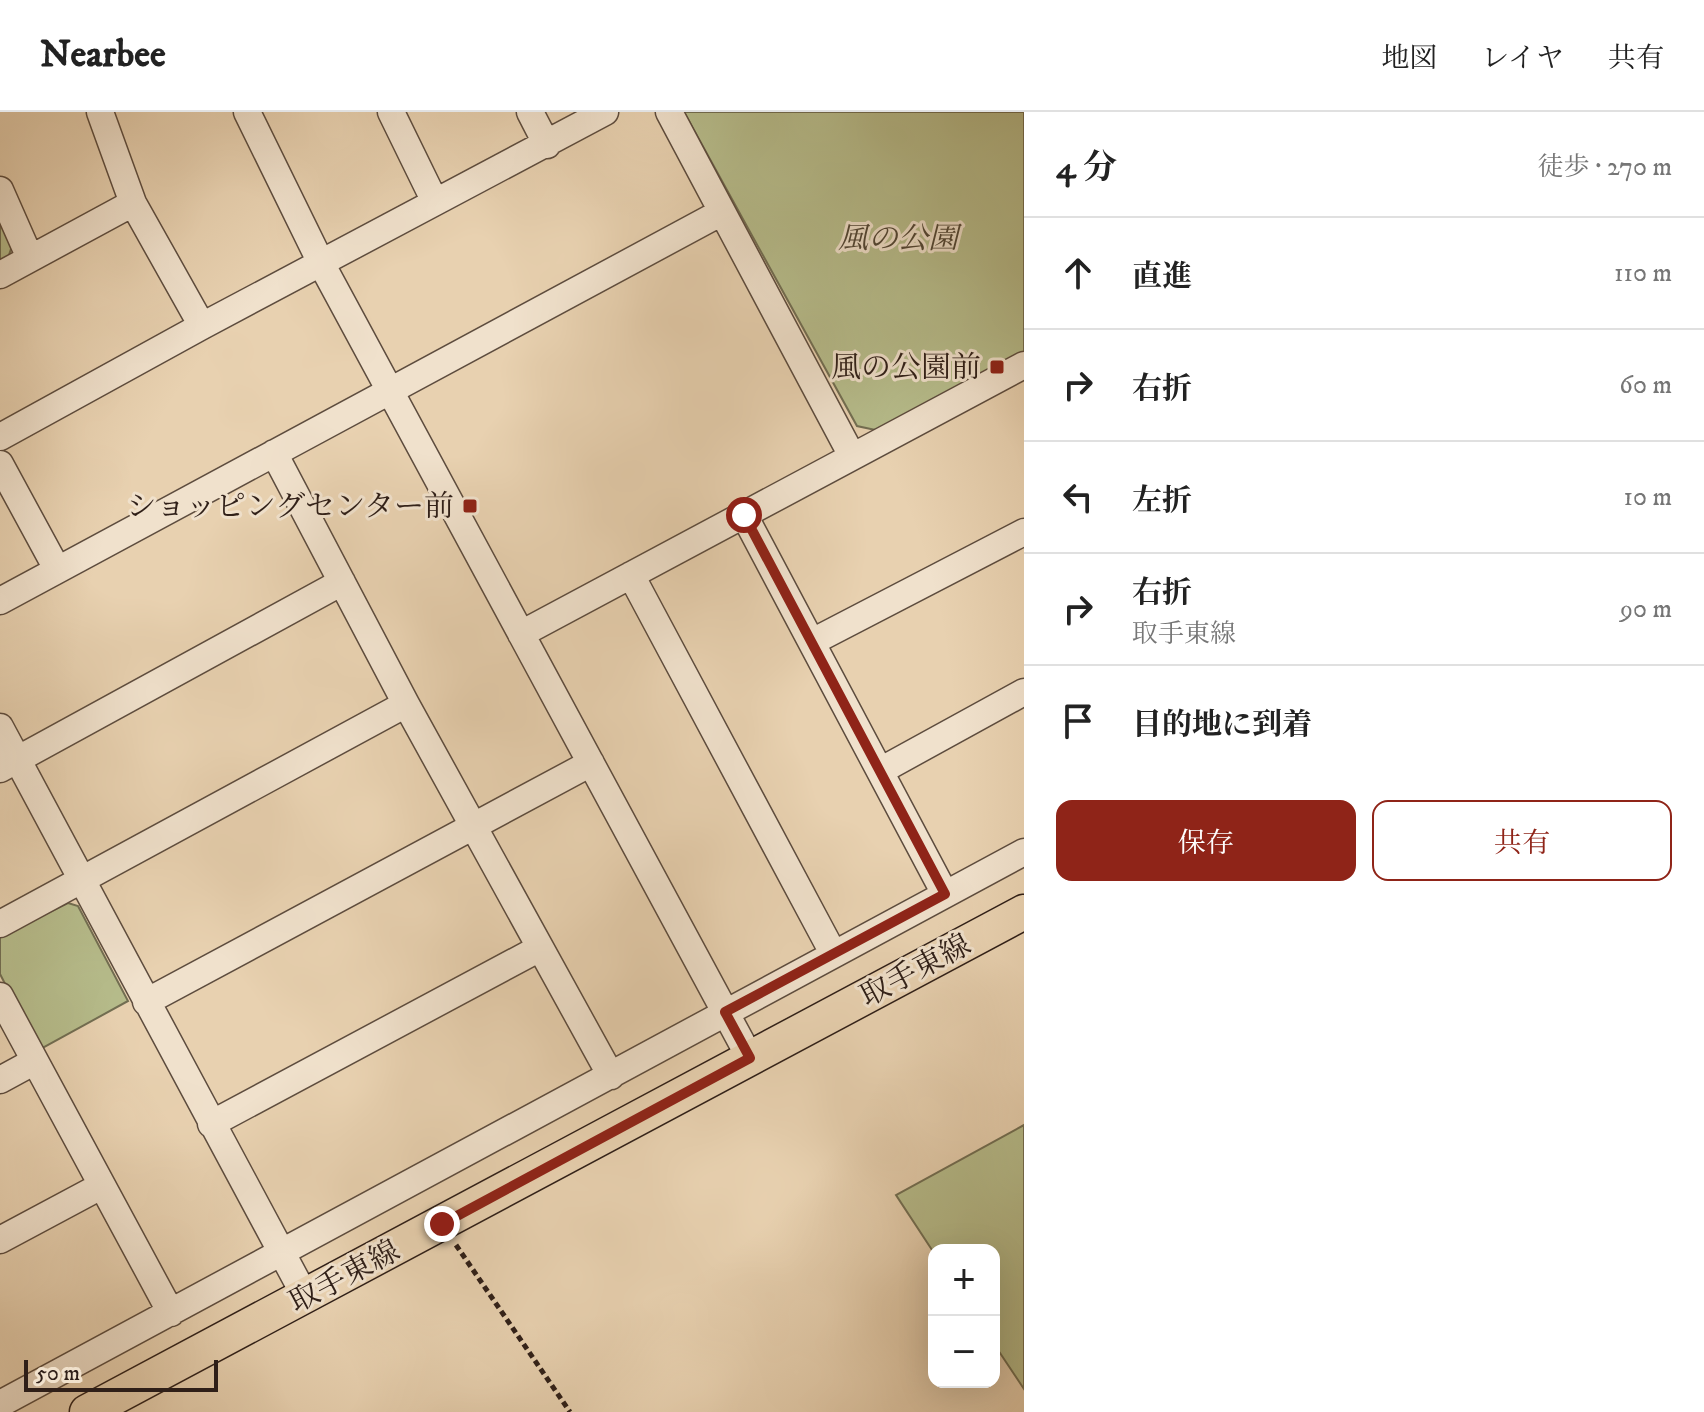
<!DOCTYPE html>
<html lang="ja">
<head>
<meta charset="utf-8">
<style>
	body { margin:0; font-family:"IM FELL DW Pica","Noto Serif JP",serif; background:#f6f6f6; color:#222 }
	.controls { position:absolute; right:24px; bottom:24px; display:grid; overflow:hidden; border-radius:16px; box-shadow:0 8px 32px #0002 }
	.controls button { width:72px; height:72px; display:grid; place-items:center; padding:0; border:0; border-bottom:2px solid #e0e0e0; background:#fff; color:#222; font:40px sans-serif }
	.scale { position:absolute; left:24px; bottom:20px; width:194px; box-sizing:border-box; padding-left:8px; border:4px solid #2f1f18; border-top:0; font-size:22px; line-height:28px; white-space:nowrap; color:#2f1f18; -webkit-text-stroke:6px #f0e1cc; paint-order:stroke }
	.stop { position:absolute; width:24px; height:24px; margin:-18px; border:6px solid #8f2418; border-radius:50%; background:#fff }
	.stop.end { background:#8f2418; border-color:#fff; box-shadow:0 2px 8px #0008 }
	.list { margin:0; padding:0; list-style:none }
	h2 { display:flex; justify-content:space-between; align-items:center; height:104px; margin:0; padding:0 32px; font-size:34px }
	h2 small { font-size:26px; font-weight:400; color:#767676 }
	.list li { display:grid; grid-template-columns:52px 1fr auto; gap:24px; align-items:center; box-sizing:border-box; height:112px; padding:0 32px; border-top:2px solid #e0e0e0 }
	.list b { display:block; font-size:30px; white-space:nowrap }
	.list p { margin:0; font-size:26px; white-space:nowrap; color:#767676 }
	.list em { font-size:26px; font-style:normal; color:#767676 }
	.actions { display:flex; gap:16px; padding:24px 32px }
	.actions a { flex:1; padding:18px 0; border:2px solid #8f2418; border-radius:16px; text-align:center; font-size:28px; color:#8f2418 }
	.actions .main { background:#8f2418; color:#fff }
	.icon { flex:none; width:44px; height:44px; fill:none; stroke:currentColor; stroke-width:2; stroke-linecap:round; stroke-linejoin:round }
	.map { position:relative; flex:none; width:1024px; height:1300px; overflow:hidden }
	header { display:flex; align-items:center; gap:48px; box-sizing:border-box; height:112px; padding:0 40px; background:#fff; border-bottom:2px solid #e0e0e0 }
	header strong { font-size:38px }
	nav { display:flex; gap:44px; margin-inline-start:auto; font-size:28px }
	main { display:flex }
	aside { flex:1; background:#fff }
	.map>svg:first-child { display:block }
</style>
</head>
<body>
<header>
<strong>Nearbee</strong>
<nav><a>地図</a><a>レイヤ</a><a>共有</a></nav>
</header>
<main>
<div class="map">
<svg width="1024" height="1300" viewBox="0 0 1024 1300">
	<rect width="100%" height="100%" fill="#e8d1b0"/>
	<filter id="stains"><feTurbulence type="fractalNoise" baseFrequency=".0025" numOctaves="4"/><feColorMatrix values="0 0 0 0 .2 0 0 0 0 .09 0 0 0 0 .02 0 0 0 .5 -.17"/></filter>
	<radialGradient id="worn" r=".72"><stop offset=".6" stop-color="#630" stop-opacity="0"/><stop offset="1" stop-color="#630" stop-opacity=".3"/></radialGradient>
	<path fill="#b6bc8b" stroke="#726e52" stroke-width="2" d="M684,0H1024V242L880,319L857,314Z
		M0,108L13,131L7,149L0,153Z
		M68,791L78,794L128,889L39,938L0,862V824Z
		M1024,1013V1277L994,1232V1138H934V1141L896,1083Z"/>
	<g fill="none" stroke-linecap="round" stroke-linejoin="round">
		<g stroke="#5d4c3e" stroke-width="29">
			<path id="minor" d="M100,0L133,91L202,214
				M247,0L321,151L750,946
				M391,0L435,90
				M530,0L547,33
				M669,0L852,344
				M0,78L30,146
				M0,163L133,91
				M0,325L202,214L605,0
				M274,341L406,592L611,964
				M0,352L57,457
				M744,403L945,782
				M631,463L833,841
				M0,489L722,100
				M521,522L1024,253
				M812,530L1024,420
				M0,615L305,1184
				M0,657L342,470
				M880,659L1024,580
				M0,812L406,592
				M0,884L171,1201
				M146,890L591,651
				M0,968L35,949
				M211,1012L540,836
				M0,1128L101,1074
				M0,1292L1024,740"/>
		</g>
		<g stroke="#2f1f18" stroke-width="37">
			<path id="major" d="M87,1300L1024,800"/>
		</g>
		<path stroke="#2f1f18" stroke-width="5" stroke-dasharray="6 4" stroke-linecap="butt" d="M456,1133L570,1300"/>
		<use href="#minor" stroke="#f0e1cc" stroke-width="26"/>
		<use href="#major" stroke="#e8d1b0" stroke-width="34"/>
	</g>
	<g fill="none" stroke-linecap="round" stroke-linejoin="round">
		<path stroke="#8f2418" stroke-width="10" d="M442,1112L750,946L725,900L945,782L744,403"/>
	</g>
	<g fill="#8f2418" stroke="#f0e1cc" stroke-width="3">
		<rect x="989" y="247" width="16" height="16" rx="4"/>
		<rect x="462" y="386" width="16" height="16" rx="4"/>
	</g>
	<g text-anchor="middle" stroke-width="6" stroke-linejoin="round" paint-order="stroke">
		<g font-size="30" font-style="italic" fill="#514635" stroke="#f0e1cc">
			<text x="898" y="136">風の公園</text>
		</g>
		<g font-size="30" fill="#2f1f18" stroke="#f0e1cc" text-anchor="end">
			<text x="981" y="265">風の公園前</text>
			<text x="454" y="404">ショッピングセンター前</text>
		</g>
		<g font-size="30" fill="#2f1f18" stroke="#f0e1cc">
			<text transform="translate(915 858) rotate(-28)" y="10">取手東線</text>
			<text transform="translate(344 1164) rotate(-28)" y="10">取手東線</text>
		</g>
	</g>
	<rect width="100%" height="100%" filter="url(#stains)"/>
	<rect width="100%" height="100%" fill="url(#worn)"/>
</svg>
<div class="controls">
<button>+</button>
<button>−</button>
</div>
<div class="scale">50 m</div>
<div class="stop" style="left:744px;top:403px"></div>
<div class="stop end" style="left:442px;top:1112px"></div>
</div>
<aside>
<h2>4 分<small>徒歩 · 270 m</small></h2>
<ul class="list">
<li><svg class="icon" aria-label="ahead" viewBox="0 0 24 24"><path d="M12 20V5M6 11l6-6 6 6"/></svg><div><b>直進</b></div><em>110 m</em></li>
<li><svg class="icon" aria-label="right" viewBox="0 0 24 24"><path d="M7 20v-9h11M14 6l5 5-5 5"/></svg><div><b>右折</b></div><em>60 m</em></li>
<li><svg class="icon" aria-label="left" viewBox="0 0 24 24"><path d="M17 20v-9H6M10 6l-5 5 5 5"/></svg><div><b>左折</b></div><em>10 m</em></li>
<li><svg class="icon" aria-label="right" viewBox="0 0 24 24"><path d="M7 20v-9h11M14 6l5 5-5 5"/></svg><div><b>右折</b><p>取手東線</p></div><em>90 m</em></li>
<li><svg class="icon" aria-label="arrive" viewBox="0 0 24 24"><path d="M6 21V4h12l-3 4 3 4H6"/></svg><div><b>目的地に到着</b></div></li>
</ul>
<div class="actions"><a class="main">保存</a><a>共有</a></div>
</aside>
</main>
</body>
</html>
